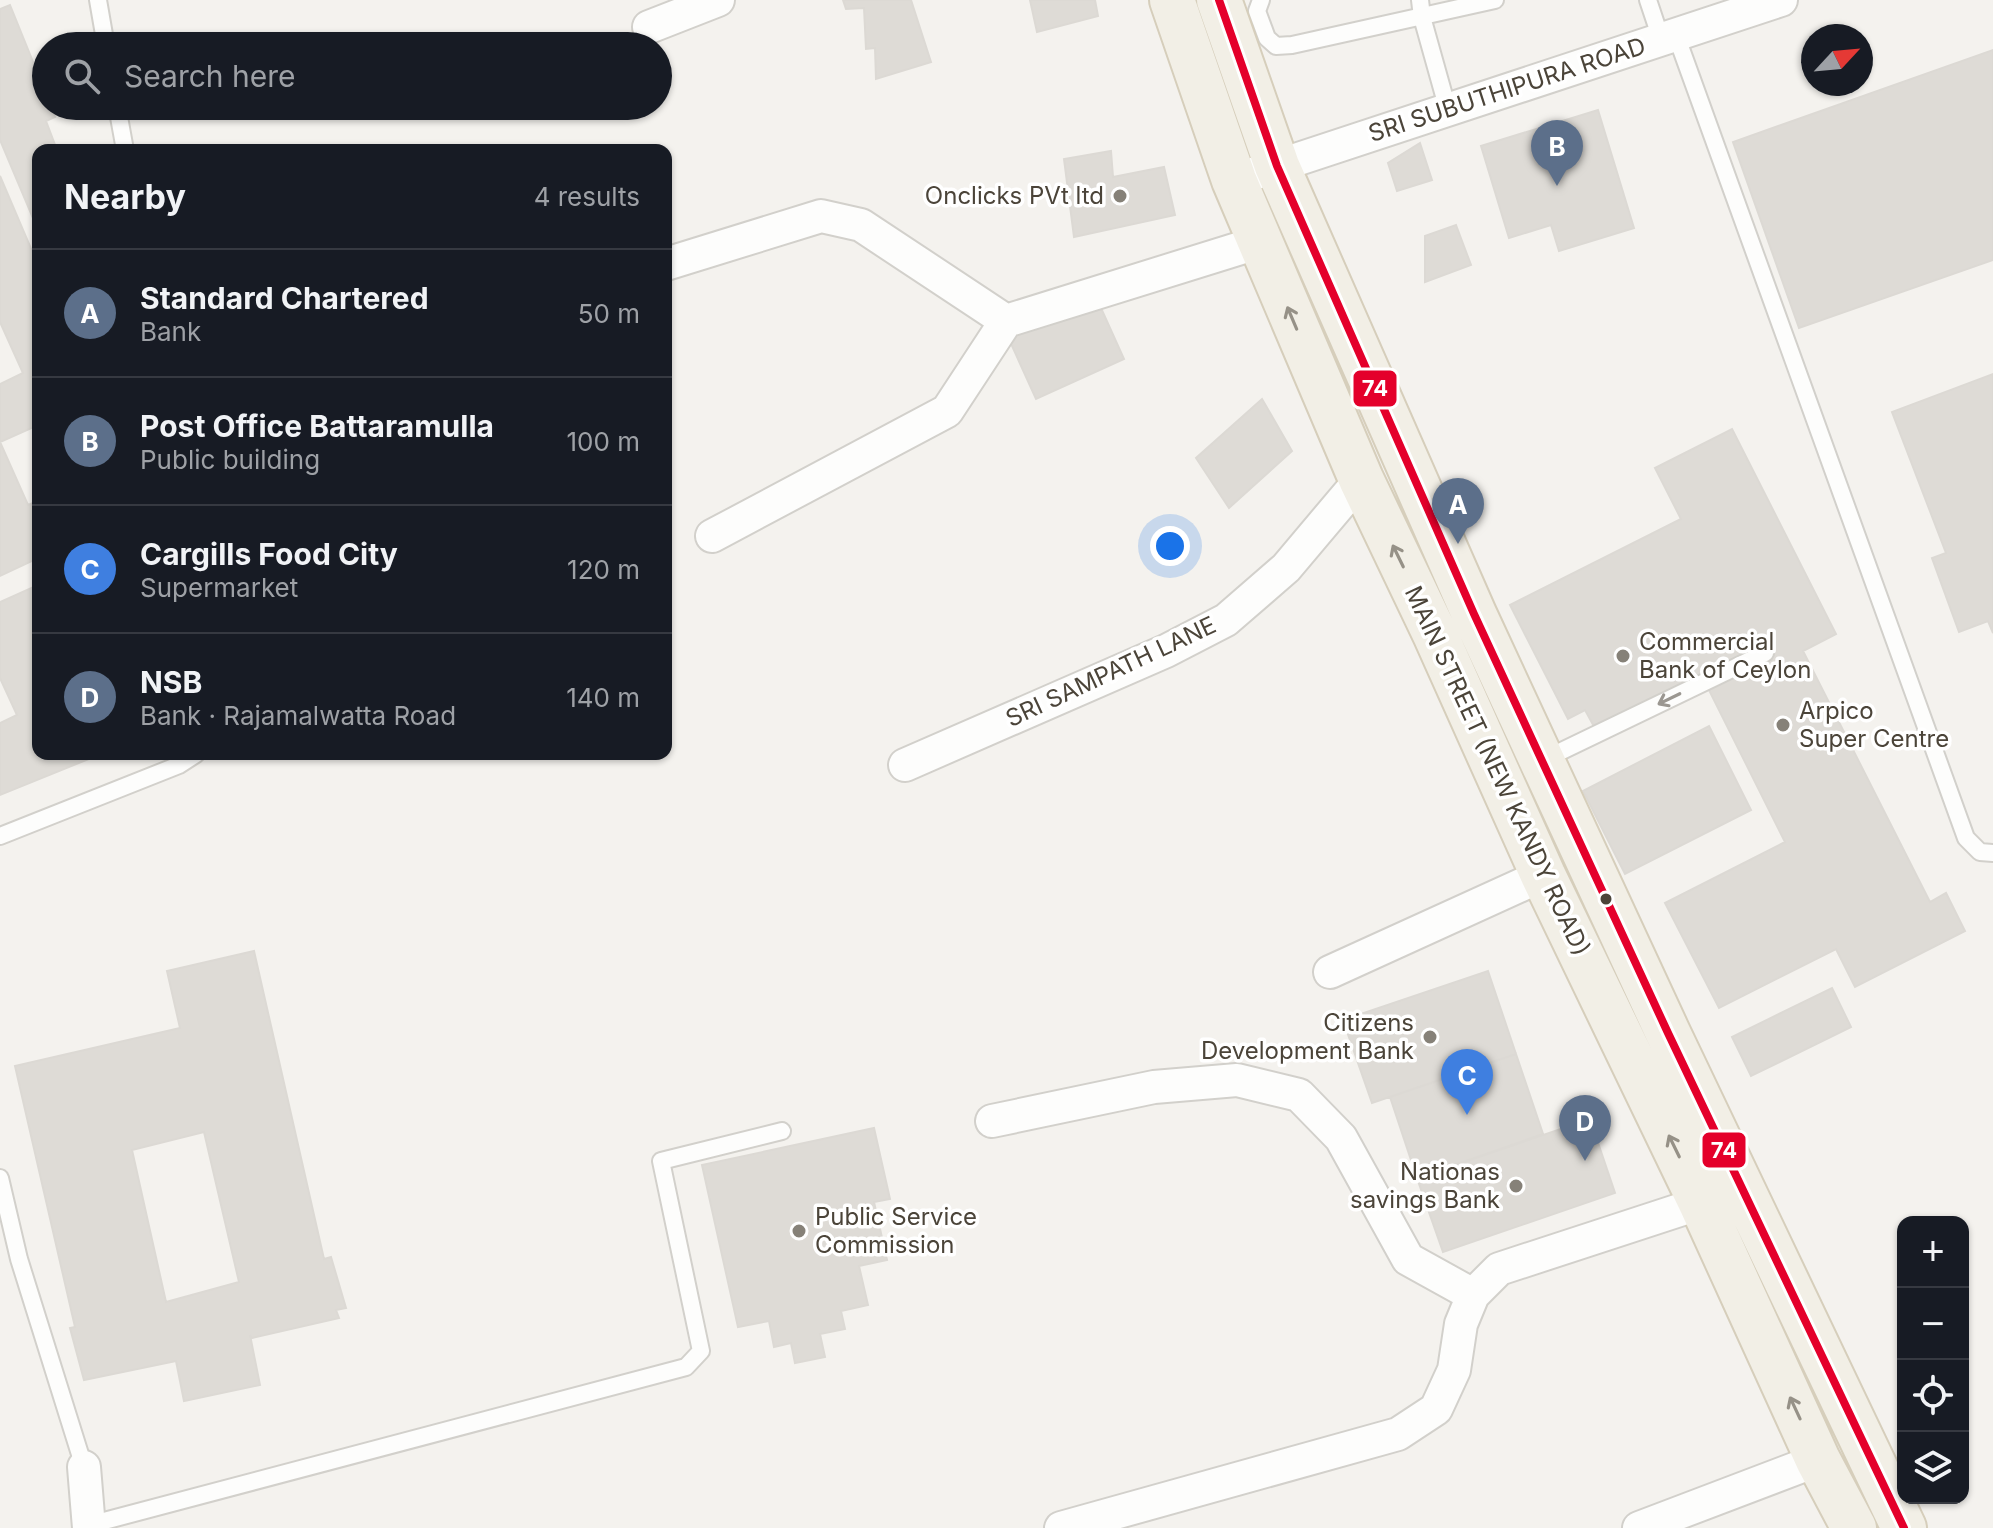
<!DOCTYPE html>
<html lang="en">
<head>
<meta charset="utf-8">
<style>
	body { margin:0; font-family:Inter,sans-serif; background:#242831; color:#f1f3f6 }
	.controls { position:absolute; right:24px; bottom:24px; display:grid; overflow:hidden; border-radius:16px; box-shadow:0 2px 6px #0004 }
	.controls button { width:72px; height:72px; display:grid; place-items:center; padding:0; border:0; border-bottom:2px solid #363941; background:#171b24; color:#f1f3f6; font:40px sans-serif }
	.compass { position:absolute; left:1801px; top:24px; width:72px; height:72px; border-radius:50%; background:#171b24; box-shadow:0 2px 6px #0004; rotate:64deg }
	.you { position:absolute; left:1170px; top:546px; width:28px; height:28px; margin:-20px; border:6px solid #fff; border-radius:50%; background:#1a73e8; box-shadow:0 0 0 12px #1a73e833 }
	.badge { display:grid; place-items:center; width:52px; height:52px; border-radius:50%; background:#ea580c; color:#fff; font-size:26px; font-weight:700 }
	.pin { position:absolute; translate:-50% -66px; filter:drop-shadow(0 2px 4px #0008) }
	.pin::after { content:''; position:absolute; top:42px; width:28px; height:24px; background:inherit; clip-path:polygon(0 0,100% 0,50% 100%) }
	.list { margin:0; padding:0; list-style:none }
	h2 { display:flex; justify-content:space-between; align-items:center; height:104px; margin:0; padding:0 32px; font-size:34px }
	h2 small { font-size:26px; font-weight:400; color:#9ea1a6 }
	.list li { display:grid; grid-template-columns:52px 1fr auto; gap:24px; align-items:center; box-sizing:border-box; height:128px; padding:0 32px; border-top:2px solid #363941 }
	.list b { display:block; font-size:30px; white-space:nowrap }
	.list p { margin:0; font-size:26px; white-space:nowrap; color:#9ea1a6 }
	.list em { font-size:26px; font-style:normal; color:#9ea1a6 }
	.icon { flex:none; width:44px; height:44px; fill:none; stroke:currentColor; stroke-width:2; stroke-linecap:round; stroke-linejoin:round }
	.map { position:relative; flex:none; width:1993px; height:1528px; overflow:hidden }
	.search { position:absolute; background:#171b24; box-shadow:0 2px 6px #0004; left:32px; top:32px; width:640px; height:88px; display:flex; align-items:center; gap:20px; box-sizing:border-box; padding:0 28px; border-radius:44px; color:#9ea1a6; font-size:30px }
	.panel { position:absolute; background:#171b24; box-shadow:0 2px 6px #0004; left:32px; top:144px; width:640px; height:616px; border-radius:16px }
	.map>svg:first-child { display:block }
</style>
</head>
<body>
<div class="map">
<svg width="1993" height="1528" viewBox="0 0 1993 1528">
	<rect width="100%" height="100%" fill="#f4f2ee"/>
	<path fill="#dedbd6" stroke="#dcd9d4" stroke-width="2" fill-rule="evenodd" d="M843,0H911L931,62L876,79L875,48L866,49L864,8L846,9Z
		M1030,0H1095L1098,16L1037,32Z
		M10,5L46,94V106H51L55,117L46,121L57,150H38V230L0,140V9Z
		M1993,50V260L1799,328L1733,142Z
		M1598,110L1634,228L1559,251L1551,225L1509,238L1481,146Z
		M1420,143L1432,180L1397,191L1388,163Z
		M1111,151L1113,177L1164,167L1175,215L1074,237L1064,159Z
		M0,176L38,265V425L0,442L28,505L38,501V558L0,576V384L23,373L0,322Z
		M1456,225L1471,265L1425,282V236Z
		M1096,297L1124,359L1036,399L1008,337Z
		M1993,374V633L1988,621L1959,632L1932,558L1946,553L1892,412Z
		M1262,399L1292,451L1229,508L1196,458Z
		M1732,429L1836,634L1803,651L1930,902L1946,893L1965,931L1855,987L1836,949L1719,1008L1665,903L1785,842L1703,678L1597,732L1585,710L1568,719L1510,605L1681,519L1655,468Z
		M38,585V754H101L0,795V723L17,715L0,678V602Z
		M1709,726L1751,810L1625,874L1583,791Z
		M254,951L324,1259L331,1257L346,1308L336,1310L339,1318L252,1338L250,1335L260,1385L184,1401L176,1361L84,1380L70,1328L75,1327L15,1066L180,1028L167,971ZM204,1132L239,1282L166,1302L132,1150Z
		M1488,971L1516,1054L1372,1103L1343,1020Z
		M1832,988L1851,1027L1751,1076L1732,1037Z
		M1516,1054L1543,1134L1417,1178L1390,1097Z
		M1590,1119L1615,1193L1443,1252L1417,1178Z
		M874,1128L890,1199L874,1202L887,1260L859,1266L868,1305L841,1311L845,1329L820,1334L825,1357L795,1363L791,1343L774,1347L769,1321L738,1327L702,1165Z"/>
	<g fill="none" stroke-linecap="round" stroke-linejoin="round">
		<g stroke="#d2d0cb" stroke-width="20">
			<path id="lane" d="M98,0L106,46
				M1261,0L1257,11L1267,38L1276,46L1292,45L1495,0
				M1420,0L1422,17L1448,110
				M1648,0L1661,39
				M1676,35L1966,838L1980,852L1993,853
				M117,106L125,150
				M1543,760L1765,653
				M0,836L179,765L196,754
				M0,1178L19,1259L84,1467
				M89,1525L686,1367L701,1351L661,1161L782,1131"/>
		</g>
		<g stroke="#d2d0cb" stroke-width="36">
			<path id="street" d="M649,27L718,0
				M1256,173L1781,0
				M666,264L821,216L861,225L1006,321
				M712,536L947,411L1006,321L1260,242
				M905,765L1166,651L1226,620L1286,568L1361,479
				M1330,972L1543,875
				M992,1121L1154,1087L1237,1080L1299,1095L1341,1138L1408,1259L1473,1295
				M84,1467L89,1528
				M1061,1528L1398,1434L1436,1409L1454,1370L1461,1324L1473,1295L1499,1269L1701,1203L1719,1194
				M1639,1528L1818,1460"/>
		</g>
		<g stroke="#d6cebb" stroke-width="48">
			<path id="primary" d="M1172,0L1234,180L1361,479L1435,634L1543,875L1701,1203L1818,1460L1854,1528
				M1219,0L1277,166L1474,614L1668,1033L1904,1528"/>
		</g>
		<use href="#lane" stroke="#fdfdfc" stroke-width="16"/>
		<use href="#street" stroke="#fdfdfc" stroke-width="32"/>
		<use href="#primary" stroke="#f2efe6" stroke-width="44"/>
		<g stroke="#fff" stroke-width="14">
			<path id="bus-1" d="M1219,0L1277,166L1474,614L1668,1033L1904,1528"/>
		</g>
		<use href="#bus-1" stroke="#e4002b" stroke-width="8"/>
	</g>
	<defs><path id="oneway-shaft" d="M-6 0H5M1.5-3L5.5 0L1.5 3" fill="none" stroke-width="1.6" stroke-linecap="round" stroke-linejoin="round" transform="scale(2)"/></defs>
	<g stroke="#969187">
		<use href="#oneway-shaft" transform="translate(1292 318) rotate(-113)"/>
		<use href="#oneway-shaft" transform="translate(1398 556) rotate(-116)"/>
		<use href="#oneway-shaft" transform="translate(1674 1146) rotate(-116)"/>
		<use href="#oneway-shaft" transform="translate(1795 1408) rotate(-115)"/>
	</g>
	<use stroke="#9b9791" href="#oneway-shaft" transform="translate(1669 699) rotate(154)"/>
	<g fill="#868178" stroke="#fff" stroke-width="3">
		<circle cx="1120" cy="196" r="8"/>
		<circle cx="1623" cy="656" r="8"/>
		<circle cx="1783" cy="725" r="8"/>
		<circle cx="1430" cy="1037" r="8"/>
		<circle cx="1516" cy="1186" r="8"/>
		<circle cx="799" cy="1231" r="8"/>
	</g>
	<circle fill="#4b4439" stroke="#fff" stroke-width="3" cx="1606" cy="899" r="7"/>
	<g text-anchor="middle" stroke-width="7" stroke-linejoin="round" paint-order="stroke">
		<g font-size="24" fill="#4b4439" stroke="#fff">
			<text transform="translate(1507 90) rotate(-18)" y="8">SRI SUBUTHIPURA ROAD</text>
			<text transform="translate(1111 672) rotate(-25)" y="8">SRI SAMPATH LANE</text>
			<text transform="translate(1497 771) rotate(65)" y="8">MAIN STREET (NEW KANDY ROAD)</text>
		</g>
		<g font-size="24" fill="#4b4439" stroke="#fff" text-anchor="end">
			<text x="1104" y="204">Onclicks PVt ltd</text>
			<text x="1639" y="650" text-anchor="start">Commercial<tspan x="1639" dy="28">Bank of Ceylon</tspan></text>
			<text x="1799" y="719" text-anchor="start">Arpico<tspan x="1799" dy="28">Super Centre</tspan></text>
			<text x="1414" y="1031">Citizens<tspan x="1414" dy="28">Development Bank</tspan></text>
			<text x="1500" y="1180">Nationas<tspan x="1500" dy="28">savings Bank</tspan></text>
			<text x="815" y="1225" text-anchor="start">Public Service<tspan x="815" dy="28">Commission</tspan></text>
		</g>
	</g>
	<g stroke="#fff" stroke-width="3">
		<rect x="1352" y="369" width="46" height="39" rx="8" fill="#e4002b"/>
		<rect x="1701" y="1131" width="46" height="38" rx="8" fill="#e4002b"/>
	</g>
	<g font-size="22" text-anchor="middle" font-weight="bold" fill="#fff">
		<text x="1375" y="396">74</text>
		<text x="1724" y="1158">74</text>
	</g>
</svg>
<div class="controls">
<button>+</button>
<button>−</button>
<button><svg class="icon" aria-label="locate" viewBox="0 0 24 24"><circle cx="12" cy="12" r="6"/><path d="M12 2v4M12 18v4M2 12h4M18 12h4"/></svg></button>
<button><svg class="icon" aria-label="layers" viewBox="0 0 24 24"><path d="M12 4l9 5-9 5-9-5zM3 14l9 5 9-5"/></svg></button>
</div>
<svg class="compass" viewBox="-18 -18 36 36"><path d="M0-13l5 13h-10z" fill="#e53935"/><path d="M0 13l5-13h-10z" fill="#9ea1a6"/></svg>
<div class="you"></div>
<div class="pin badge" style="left:1458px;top:544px;background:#5c6f8a">A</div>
<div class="pin badge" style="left:1557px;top:186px;background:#5c6f8a">B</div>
<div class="pin badge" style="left:1467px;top:1115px;background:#3f7fe0">C</div>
<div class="pin badge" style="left:1585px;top:1161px;background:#5c6f8a">D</div>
<div class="search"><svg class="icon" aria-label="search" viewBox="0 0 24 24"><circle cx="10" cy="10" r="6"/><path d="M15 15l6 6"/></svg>Search here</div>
<section class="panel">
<h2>Nearby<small>4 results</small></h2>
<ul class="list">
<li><span class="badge" style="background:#5c6f8a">A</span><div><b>Standard Chartered</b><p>Bank</p></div><em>50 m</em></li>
<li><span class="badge" style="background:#5c6f8a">B</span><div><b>Post Office Battaramulla</b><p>Public building</p></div><em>100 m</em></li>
<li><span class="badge" style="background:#3f7fe0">C</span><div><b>Cargills Food City</b><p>Supermarket</p></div><em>120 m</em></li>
<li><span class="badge" style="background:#5c6f8a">D</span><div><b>NSB</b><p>Bank · Rajamalwatta Road</p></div><em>140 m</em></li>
</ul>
</section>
</div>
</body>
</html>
